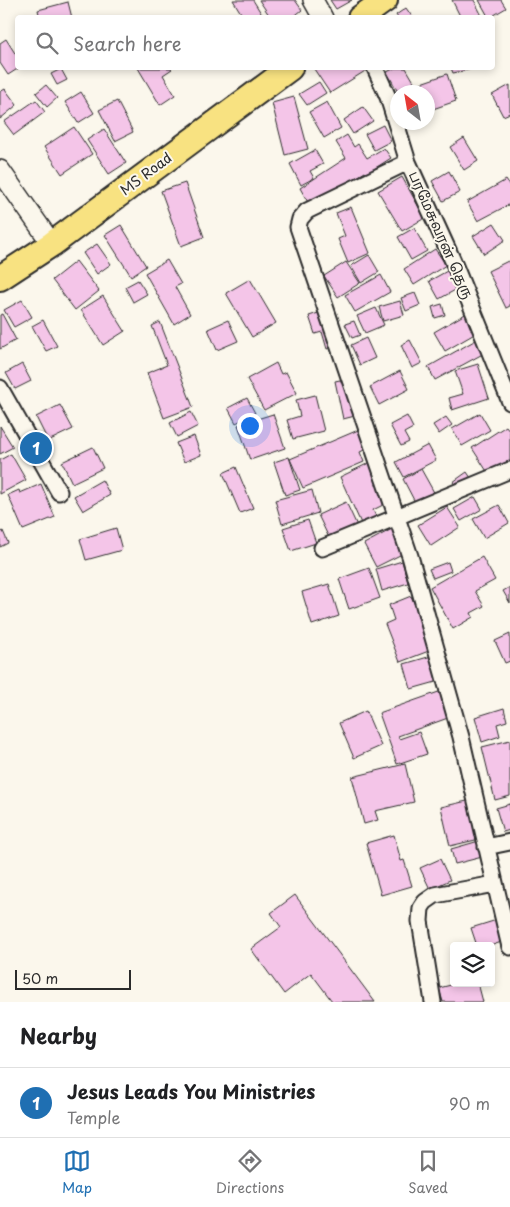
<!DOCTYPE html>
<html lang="en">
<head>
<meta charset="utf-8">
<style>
	body { margin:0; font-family:"Playpen Sans","Noto Sans Tamil",sans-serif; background:#f6f6f6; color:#202124 }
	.controls { position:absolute; right:15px; bottom:15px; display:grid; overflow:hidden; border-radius:5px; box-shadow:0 2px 8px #0003 }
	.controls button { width:45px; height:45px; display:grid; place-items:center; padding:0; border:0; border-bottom:1px solid #e0e0e0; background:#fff; color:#202124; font:25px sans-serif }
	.compass { position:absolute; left:390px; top:85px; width:45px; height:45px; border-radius:50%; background:#fff; box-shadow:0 2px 8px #0003; rotate:329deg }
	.scale { position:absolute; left:15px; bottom:12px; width:116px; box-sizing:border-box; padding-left:5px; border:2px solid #2b2b2b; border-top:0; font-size:14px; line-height:18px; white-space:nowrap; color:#2b2b2b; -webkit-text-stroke:4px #fbf7ec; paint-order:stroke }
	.you { position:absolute; left:249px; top:425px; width:18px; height:18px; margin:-12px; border:4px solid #fff; border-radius:50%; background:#1a73e8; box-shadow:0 0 0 8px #1a73e833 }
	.badge { display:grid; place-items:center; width:32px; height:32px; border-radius:50%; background:#1f6fb2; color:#fff; font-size:16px; font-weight:700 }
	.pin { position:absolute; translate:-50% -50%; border:2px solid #fff; box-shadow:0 1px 5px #0006 }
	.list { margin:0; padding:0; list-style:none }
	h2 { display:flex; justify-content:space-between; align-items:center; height:65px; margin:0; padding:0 20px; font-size:21px }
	h2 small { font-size:16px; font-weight:400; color:#757577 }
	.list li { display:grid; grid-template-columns:32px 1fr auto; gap:15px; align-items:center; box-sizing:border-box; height:70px; padding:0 20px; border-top:1px solid #e0e0e0 }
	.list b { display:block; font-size:19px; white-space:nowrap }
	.list p { margin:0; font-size:16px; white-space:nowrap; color:#757577 }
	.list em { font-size:16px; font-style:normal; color:#757577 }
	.icon { flex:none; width:28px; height:28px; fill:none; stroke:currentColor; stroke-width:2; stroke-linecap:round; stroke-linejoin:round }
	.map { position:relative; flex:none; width:510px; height:1002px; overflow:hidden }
	.search { position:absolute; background:#fff; box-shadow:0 2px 8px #0003; left:15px; right:15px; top:15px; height:55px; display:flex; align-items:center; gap:12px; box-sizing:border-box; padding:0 18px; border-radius:5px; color:#757577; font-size:19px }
	.sheet { height:135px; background:#fff }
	nav { display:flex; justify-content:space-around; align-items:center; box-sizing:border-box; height:70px; border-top:1px solid #e0e0e0; background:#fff; font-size:14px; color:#757577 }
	nav a { display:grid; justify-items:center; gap:2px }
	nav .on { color:#1f6fb2 }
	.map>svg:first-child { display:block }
</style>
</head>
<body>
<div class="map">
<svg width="510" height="1002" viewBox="0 0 510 1002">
	<rect width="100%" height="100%" fill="#fbf7ec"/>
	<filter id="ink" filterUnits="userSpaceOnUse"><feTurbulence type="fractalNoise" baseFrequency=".02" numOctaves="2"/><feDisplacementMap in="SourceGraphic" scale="10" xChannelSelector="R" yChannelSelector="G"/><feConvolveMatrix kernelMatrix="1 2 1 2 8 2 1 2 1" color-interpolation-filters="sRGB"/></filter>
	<g filter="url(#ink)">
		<path fill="#f4c5e8" stroke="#2b2b2b" d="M233,0H253L264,18H244Z
			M259,0H295L302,10L292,18H271Z
			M330,0H352L336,9Z
			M452,0H474L483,18H461Z
			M479,0H501L506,8L489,18Z
			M68,2L72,18H40L38,10Z
			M406,8L413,18H398L396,15Z
			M6,39L18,58V68H19L8,75L0,63V43Z
			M138,68H171L172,69L163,75L175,95L160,105Z
			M317,68H370L330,93L314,69Z
			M395,68H406L420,92H398L387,72Z
			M451,68H477L453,73Z
			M61,69L67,80L57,85L51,74Z
			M447,74L456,101L430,110L428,101V92H425L421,83Z
			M319,82L326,93L307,105L299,94Z
			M46,85L57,98L47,107L36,93Z
			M510,85V113L503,116L492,95Z
			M5,89L17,105L0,119V92Z
			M81,92L94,113L78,123L65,102Z
			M294,97L308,149L285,155L272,103Z
			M36,100L45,112L14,135L4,122Z
			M117,101L133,132L115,141L99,110Z
			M327,102L341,128L324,138L309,112Z
			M363,107L373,121L353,134L344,120Z
			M383,125L391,141L374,150L365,134Z
			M74,127L92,154L62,174L44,147Z
			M104,129L126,163L109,174L87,140Z
			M347,135L354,147L358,144L367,158L384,148L391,158L366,174L365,172L310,206L300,188L346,158L336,142Z
			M464,138L478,161L464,170L450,147Z
			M315,150L323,164L310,171L314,178L301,185L290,164Z
			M449,171L460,192L443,201L432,181Z
			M402,177L425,218L402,231L378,191Z
			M506,180L510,186V204L478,221L467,202Z
			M185,183L204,237L181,246L161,191Z
			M351,207L370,253L348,263L338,239L345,236L336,213Z
			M494,223L505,240L484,254L473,236Z
			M121,225L146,266L131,276L105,235Z
			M414,228L427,251L411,260L398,237Z
			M97,244L111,264L97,274L83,253Z
			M435,249L446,265L414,285L404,269Z
			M369,255L379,272L361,283L351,266Z
			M167,260L181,284L175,287L190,314L174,324L145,273Z
			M76,261L99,291L75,310L52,280Z
			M508,261L510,265V306L506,308L488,271Z
			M346,262L360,283L338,297L324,276Z
			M458,265L468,283L439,299L429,281Z
			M381,275L390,292L355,312L345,295Z
			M250,279L276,323L252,337L226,293Z
			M138,280L147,294L133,302L125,287Z
			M415,293L420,305L406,311L401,298Z
			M103,296L125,331L103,345L81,310Z
			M22,300L32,317L14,327L4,310Z
			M400,301L404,315L383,321L379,307Z
			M442,304L445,315L435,318L432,307Z
			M376,308L384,325L365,333L357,316Z
			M331,309L342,344L327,349L322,332L315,334L309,316Z
			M467,313L478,332L445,351L434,332Z
			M2,314L16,340L0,349V315Z
			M43,320L57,346L46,351L32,326Z
			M228,320L238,341L217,350L208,329Z
			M354,321L360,335L352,338L345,324Z
			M160,322L193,407L164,418L147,373L167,365L152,326Z
			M483,336L490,350L435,380L428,367Z
			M366,338L375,358L360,365L351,345Z
			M410,340L422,363L412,368L401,345Z
			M276,363L281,374L286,372L297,393L264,410L247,379Z
			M22,364L31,381L15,389L6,373Z
			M478,364L489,398L452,410L449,398L463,394L455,371Z
			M400,371L409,389L379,405L370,387Z
			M355,377L363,414L343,419L335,381Z
			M315,395L324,431L293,439L287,420L300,416L296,400Z
			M247,398L255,413L236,423L228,408Z
			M60,405L73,429L48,441L36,417Z
			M191,412L198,426L177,437L170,423Z
			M480,413L490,430L462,446L452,429Z
			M273,414L285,448L250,460L238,425Z
			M407,416L413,428L404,433L409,442L401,446L390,425Z
			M446,417L452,425L439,434L433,425Z
			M0,426L13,447L0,454Z
			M506,426L510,431V463L490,476L472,448Z
			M363,428L371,447L360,452L364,462L303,488L290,459Z
			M194,436L201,455L184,462L176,443Z
			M428,445L436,460L404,477L396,462Z
			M93,447L103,468L72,483L62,462Z
			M11,454L26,480L0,494V460Z
			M289,457L300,490L285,495L274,462Z
			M371,462L389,502L373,510L379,523L364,530L340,477Z
			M236,467L253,508L240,513L223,473Z
			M421,469L436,496L417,506L403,479Z
			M467,472L475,484L461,493L453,482Z
			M102,480L110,495L83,511L74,496Z
			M41,484L55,517L23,530L8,495L19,490L20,493Z
			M312,490L318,513L282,524L275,500Z
			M475,497L482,509L461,521L454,509Z
			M346,502L359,530L331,542L318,515Z
			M499,505L509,523L484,538L473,519Z
			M447,507L460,527L431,546L418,525Z
			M308,520L316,543L291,551L283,528Z
			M116,528L122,550L86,560L80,539Z
			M392,529L404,553L376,567L364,544Z
			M3,531L8,543L0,547V533Z
			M482,557L495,580L475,591L484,606L471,613L473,617L453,629L430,587Z
			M402,561L408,583L382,591L376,569Z
			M448,562L451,571L433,578L429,569Z
			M369,568L380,598L349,609L339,579Z
			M329,584L339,616L312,625L302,592Z
			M510,587V603L503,591Z
			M411,596L417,610L418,609L434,649L400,662L385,624L394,620L389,605Z
			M510,634V661L505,663L495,641Z
			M435,655L443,680L411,689L404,664Z
			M450,688L459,714L398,736L399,739L419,732L427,754L397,764L379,713Z
			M504,708L507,721L497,724L500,736L482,742L475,717Z
			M366,711L381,746L354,758L339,723Z
			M510,740V796L495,800L482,747Z
			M405,764L414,802L375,811L378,820L364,824L352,777Z
			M480,798L488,837L450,846L441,807Z
			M510,804V830L503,832L496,808Z
			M394,835L401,861L404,860L412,886L381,895L366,843Z
			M486,839L490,855L455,864L451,849Z
			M440,859L450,880L430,889L420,868Z
			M295,895L375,1002H330L332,1001L311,973L284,994L251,949L281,927L271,913Z
			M500,919L507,940L490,946H477L471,928Z
			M459,983H478L483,1002H443L439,988Z"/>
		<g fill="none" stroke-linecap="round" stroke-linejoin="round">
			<g stroke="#2b2b2b" stroke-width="19">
				<path id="minor" d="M375,68L388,97L408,162L453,261L510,402
					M408,162L307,211L300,219L298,227L410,556L461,737L510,947
					M0,388L59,492
					M322,548L510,470
					M486,847L510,842
					M433,1002L420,921L421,908L425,902L435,895L495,884"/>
			</g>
			<g stroke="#2b2b2b" stroke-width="22">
				<path id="tertiary" d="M313,0L323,18
					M0,170L52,244"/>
			</g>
			<g stroke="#2b2b2b" stroke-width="28">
				<path id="trunk" d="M360,18L385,0
					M0,278L52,244L290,68"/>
			</g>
			<use href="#minor" stroke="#fbf7ec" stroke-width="15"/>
			<use href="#tertiary" stroke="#fbf7ec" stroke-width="19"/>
			<use href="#trunk" stroke="#f8e281" stroke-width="24"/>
		</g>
	</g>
	<g text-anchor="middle" stroke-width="4" stroke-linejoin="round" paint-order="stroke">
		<g font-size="14" fill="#2b2b2b" stroke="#fbf7ec">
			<text transform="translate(146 174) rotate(-37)" y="5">MS Road</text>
			<text transform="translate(441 235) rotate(66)" y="5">பரமேசுவரன் தெரு</text>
		</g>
	</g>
</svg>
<div class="controls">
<button><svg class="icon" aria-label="layers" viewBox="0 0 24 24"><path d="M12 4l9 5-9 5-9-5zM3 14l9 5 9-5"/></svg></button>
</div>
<svg class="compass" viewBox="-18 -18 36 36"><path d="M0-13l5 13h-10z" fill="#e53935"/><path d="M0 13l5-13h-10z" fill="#757577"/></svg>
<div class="scale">50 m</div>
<div class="you"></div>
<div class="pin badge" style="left:36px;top:448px">1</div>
<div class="search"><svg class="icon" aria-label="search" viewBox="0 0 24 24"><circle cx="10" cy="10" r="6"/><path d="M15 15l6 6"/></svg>Search here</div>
</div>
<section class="sheet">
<h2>Nearby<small></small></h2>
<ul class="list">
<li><span class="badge">1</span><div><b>Jesus Leads You Ministries</b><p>Temple</p></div><em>90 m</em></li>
</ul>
</section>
<nav>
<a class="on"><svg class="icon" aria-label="map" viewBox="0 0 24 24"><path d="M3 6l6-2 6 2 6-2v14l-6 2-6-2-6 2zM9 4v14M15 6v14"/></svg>Map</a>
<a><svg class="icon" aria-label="directions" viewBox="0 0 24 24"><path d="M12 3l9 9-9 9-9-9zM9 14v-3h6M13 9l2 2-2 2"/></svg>Directions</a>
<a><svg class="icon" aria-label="saved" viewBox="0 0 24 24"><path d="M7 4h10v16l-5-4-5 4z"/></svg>Saved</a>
</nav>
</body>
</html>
